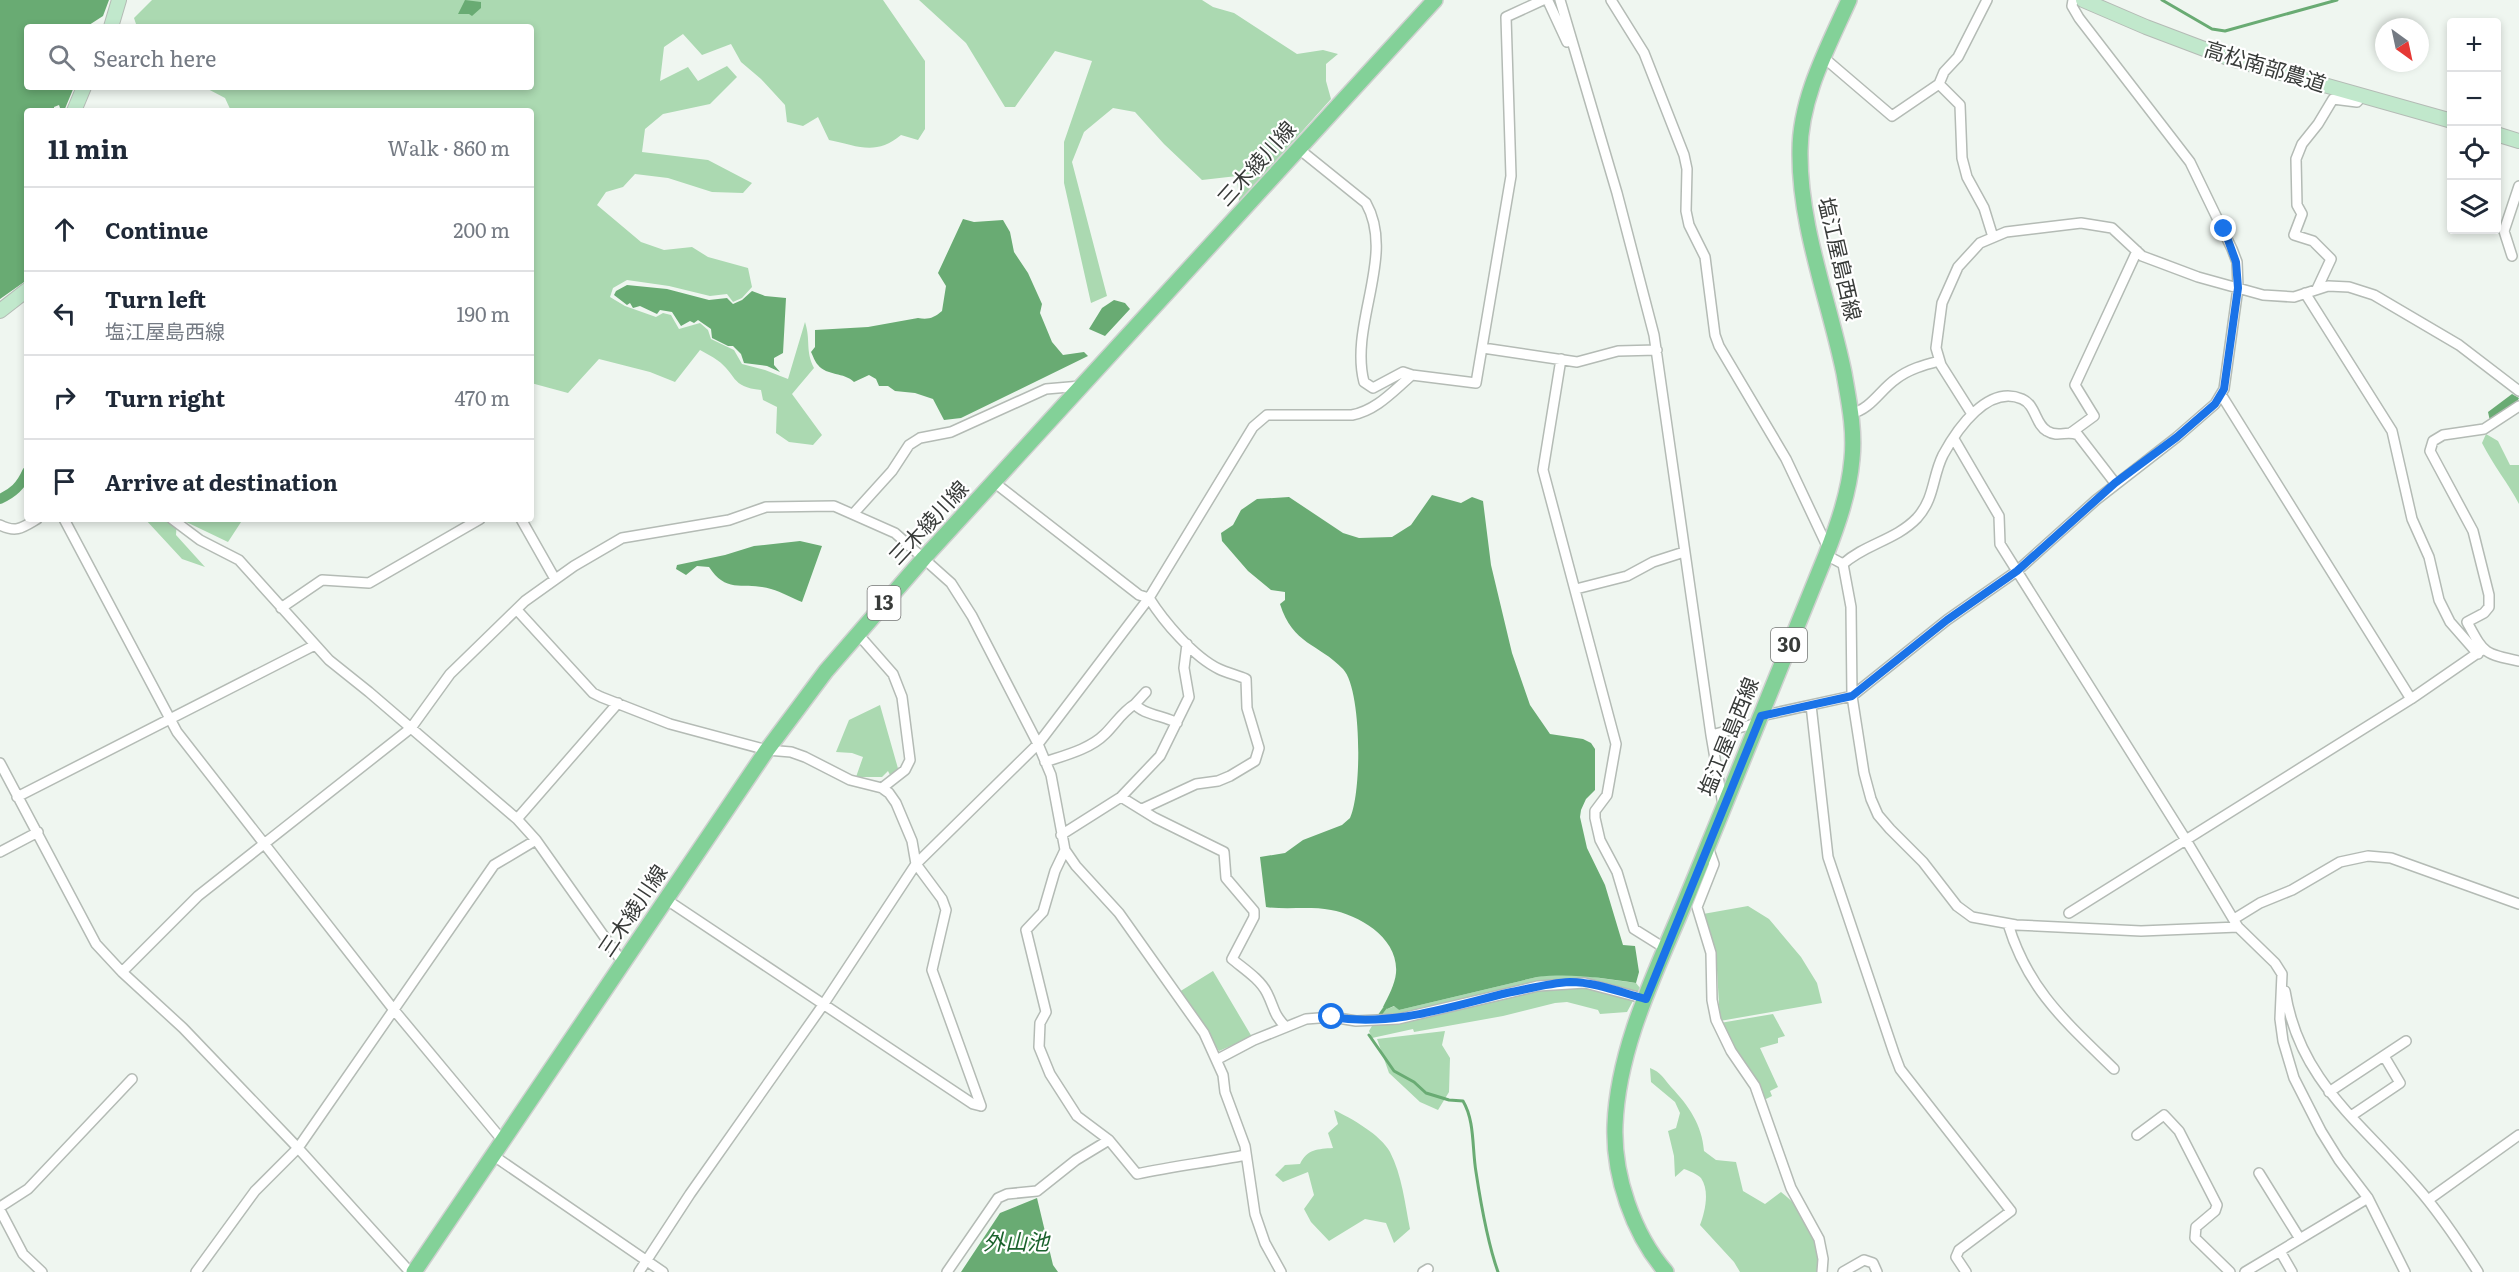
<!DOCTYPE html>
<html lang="en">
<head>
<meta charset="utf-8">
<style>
	body { margin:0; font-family:Literata,"Noto Sans JP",serif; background:#f2f2f3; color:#1f2937 }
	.controls { position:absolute; right:18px; top:18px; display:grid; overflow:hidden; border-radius:6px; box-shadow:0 3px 9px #0003 }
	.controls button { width:54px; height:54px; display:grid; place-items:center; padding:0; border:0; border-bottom:2px solid #e0e1e3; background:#fff; color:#1f2937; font:30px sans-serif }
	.compass { position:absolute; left:2375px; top:18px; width:54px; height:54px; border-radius:50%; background:#fff; box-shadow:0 3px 9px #0003; rotate:147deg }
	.stop { position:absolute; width:18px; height:18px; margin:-14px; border:4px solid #1a73e8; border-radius:50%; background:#fff }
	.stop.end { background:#1a73e8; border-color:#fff; box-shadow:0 2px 6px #0008 }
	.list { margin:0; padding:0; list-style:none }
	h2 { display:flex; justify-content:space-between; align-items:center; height:78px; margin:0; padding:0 24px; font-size:26px }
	h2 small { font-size:20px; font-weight:400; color:#747a83 }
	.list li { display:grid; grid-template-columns:39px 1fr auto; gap:18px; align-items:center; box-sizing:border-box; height:84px; padding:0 24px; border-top:2px solid #e0e1e3 }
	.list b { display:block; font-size:22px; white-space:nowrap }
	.list p { margin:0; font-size:20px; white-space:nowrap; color:#747a83 }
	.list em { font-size:20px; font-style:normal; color:#747a83 }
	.icon { flex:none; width:33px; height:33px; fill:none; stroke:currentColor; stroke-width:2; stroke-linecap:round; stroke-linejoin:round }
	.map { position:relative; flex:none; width:2519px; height:1272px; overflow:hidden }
	.search { position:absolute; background:#fff; box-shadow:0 3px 9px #0003; left:24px; top:24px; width:510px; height:66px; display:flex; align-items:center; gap:15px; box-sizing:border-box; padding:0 21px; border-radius:6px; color:#747a83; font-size:22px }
	.panel { position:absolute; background:#fff; box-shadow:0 3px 9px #0003; left:24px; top:108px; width:510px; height:414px; border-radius:6px }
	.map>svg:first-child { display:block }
</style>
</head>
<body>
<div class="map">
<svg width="2519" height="1272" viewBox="0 0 2519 1272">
	<rect width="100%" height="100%" fill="#eff6f0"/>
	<path fill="#abd9b1" d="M152,0H883L925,61V129L918,140L901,135C876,156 858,146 829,140L818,117L803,126L787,122L785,105L761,79L741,62L731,44L702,55L683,34L664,47L660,81L688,67L698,81L727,66L737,77L710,104L663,114L645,129L642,152L708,160L752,183L743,193L712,192L668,178L635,174L623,187L606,192L597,205L641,242L664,250L692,247L708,257L748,268L752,287L742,298L733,302L727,294L710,296L669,286L627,280L613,288L610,297L625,306L656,317L663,313L671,315L679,329L700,323L708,330L711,339L734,350L742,364L765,370L788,379L805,322C811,341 805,350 814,368L792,394L822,435L813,445L789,442L776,433L777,407L763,400L761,390C730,387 737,374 717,360C712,356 705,353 700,350L675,382L650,372L599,359L568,393L531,383V111H231L225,98L204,87H531V27H137L134,18Z
		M919,0H1202L1213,7L1234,13L1297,54L1323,50L1338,54L1326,64V81L1331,99L1239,202L1237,176L1202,180L1164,144L1135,112L1113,108L1084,132L1072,162L1107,296L1091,303L1064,183V142L1092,61L1055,51L1015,107H1005L966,43Z
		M2486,434L2498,441L2510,465H2519V504C2508,483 2493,465 2482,443Z
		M145,519H177L176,535L205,567L182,559Z
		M180,519H243L228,542Z
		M880,705L899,772L890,775L888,771L882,777H856L863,757L852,753L836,752L849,720Z
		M1748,906L1769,919L1801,957L1817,983L1822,1003L1720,1021L1716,953L1703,914Z
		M1213,971L1252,1037L1219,1051L1179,992Z
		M1556,974L1578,975L1636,983L1640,988L1627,1012L1600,1014L1598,1010L1567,1002L1555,1003L1503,1016L1414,1032L1413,1029L1372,1038L1369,1031L1383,1007L1387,1009L1395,1006L1399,1010L1537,977Z
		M1773,1014L1785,1036L1778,1038V1043L1760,1048L1778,1087L1770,1091L1772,1096L1764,1100L1720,1023Z
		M1445,1031L1442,1045L1450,1058L1449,1092L1438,1110L1420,1102L1389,1073L1377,1039Z
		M1650,1068C1661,1072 1664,1079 1671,1087C1689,1106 1702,1125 1704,1151L1716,1160L1736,1162L1743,1191L1765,1204L1781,1192C1805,1210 1821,1241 1817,1272H1740L1734,1262L1700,1225C1705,1212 1710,1191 1701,1178C1697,1174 1690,1171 1684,1169L1675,1177L1674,1156L1668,1131L1676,1128L1680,1113L1675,1102L1651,1082Z
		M1334,1110C1351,1118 1381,1135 1390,1152C1402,1175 1405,1204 1410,1229L1394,1243L1386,1223L1365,1219L1329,1241L1311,1222L1304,1209L1314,1195L1308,1172L1283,1182L1275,1175L1285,1165L1300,1164C1307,1149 1318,1149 1333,1148L1328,1133L1338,1124Z"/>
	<path fill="#69ab73" d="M0,0H109L103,16L86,27H27V87H74L64,111H61L59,105L54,107V111H27V280L0,299Z
		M465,0L481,2V8L472,16L469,14H458Z
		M963,219L974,222L1003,220L1010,232L1014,252L1028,273L1042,304L1040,313L1052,342L1063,355L1084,352L1088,356L961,418L944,420L933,399L915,393L895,391L888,386H879L876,379L869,375L854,382C844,372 827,376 818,365C815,362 813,356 811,352L815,347V330L868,327L918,318C928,320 934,318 942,311L946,286L938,273Z
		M627,285L667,289L709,300L727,298L733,304L742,300L752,291L765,296L786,298L783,353L774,358V365L780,372L767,366L744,363L741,354L733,346H728L712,338L711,329L698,320L694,323L690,321L681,326L672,312L660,310L657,314L640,306L633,308L630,303L627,305L614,295L616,291Z
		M1114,300L1125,303L1130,309L1105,336L1089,329L1102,308Z
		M2512,394L2519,398L2517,402L2490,421L2488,412Z
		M1432,495L1461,503L1472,497L1483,501L1491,565L1512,653L1530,705L1550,734L1583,739L1591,743L1595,749V790L1586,799L1581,810L1580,817L1587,848L1605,885L1623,945L1635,946L1639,972L1636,983C1602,978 1571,973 1537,977L1399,1010L1394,1006L1387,1009L1383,1007C1388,997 1395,984 1396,973C1399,938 1359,915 1331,910C1310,906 1287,910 1266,907L1260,857L1285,853L1303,840L1342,825L1350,818C1362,793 1362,689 1343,669C1318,643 1293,645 1280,604L1285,600V592L1271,590L1248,571L1222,541L1221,533L1233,525L1241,510L1257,499L1289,497L1343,533L1359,538L1392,537L1411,525Z
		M800,541L822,546L802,602C792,598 782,592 771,589C745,581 727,595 709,567L697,566L686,575L676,569L677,565L725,555L754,546Z
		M1037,1198L1053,1265L1058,1272H961L1000,1213Z"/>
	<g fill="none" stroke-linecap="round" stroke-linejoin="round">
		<path stroke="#69ab73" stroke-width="3" d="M2162,0L2212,29L2225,31L2337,0
			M1379,1016L1385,1008
			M1369,1035L1394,1071L1414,1082L1426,1093L1449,1100L1463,1101C1475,1121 1472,1149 1476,1172C1481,1205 1487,1241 1498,1272"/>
		<path stroke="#69ab73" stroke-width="10" d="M0,499C13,493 21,486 27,472"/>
		<g stroke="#b4bbb5" stroke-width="12">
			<path id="street" d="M1545,0L1548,1L1567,42L1570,41
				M1560,0L1617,193L1654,335L1711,735L1723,805
				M1611,0L1644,53L1684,155L1687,169L1686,211L1689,225L1705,257L1715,335L1719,346L1786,459L1828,548
				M1823,57L1892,116L1939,84L1944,72L1958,57L1987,0
				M1939,84L1960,105L1962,158L1967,177L1984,208L1993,237
				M1299,149L1366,203C1396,256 1349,324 1364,382L1373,388L1403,372L1412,375
				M2512,256L2504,231L2519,186
				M2317,289L2331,259L2313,241L2294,235L2302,214L2297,205L2296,159L2302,144L2318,124L2333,99L2357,102L2362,96
				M2305,293L2392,431L2412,519L2429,557L2439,600L2450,622L2478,654
				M1483,348L1577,362L1618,351L1657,350
				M1561,359L1543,470L1616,744L1607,795L1595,811V818L1600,840L1617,872L1634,929L1666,949
				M2222,396L2411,699
				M2519,406L2484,429L2443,435L2433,441L2430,451L2473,531L2489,595V607L2484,613L2467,622C2484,653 2483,654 2519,661
				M1852,413C1870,410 1881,389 1896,379C1909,369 1924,365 1939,361
				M1972,414L1941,365L1936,348L1942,303L1958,267L1980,243L2006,232L2081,223L2112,228L2142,256L2198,277L2263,295L2294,297L2328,286L2349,287L2374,295L2459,345L2519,391
				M2072,432L2094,416L2075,385L2137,251
				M1954,439L1999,516L2000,544L2186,840L2238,927
				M995,483L1139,595L1149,598L1253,427L1267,415H1352C1377,410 1393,391 1412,375L1476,383L1511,176L1506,17L1543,0
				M854,513L892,471L909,445L920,438L951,432L1046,389L1081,386
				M64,519L177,732L394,1010L503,1141
				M172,519L200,540L239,560L329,660L369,692L517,819L536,840L618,956L625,960
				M521,519L555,579
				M0,525C16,533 22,528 37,519
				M1826,555L1843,564L1851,607L1852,696L1864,773L1871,799L1878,815L1890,829L1923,862L1957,906L1972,917L2016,925L2141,931L2238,927L2275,963L2282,974L2280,1019L2283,1041L2294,1078L2321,1131L2339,1160L2368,1198L2405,1272
				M1843,564C1865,544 1896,540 1917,518C1935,498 1932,477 1943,455C1957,429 1988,384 2022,399C2036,405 2035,424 2047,431C2058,438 2067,430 2078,435L2115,483
				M1576,589L1627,576L1653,562L1684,552
				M281,608L322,580L369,583L480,519
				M517,610L593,693L601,697L670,724L767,750L791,752L805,757L850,780L882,788L889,793L896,803L912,841L916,864L942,899L946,910L932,970L981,1106
				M857,633L893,674L902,697L910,760L905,770L882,788
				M1146,692L1135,704C1141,714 1165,716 1177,723
				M1811,705L1828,857L1894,1053L1900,1069L2011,1211L1959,1250L1956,1257L1966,1272
				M1761,716L1852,696L1947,620L2017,571L2096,500L2177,437L2215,404L2224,389L2238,288L2237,262L2232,249L2190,162L2079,18L2072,6L2073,0
				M1711,735L1758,723
				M1045,762C1066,755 1090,749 1105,734C1116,723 1122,712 1135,704
				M0,763L96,944L122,972L183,1028L298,1148L410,1272
				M17,797L315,645
				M1121,797L1155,818L1224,852L1226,878L1254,911V917L1232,959C1244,969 1260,979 1267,993C1275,1009 1273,1014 1286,1027
				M517,819L618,703
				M1061,835L1121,797L1160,756L1189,697L1184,668L1187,644
				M1708,847L1714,864L1697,907L1711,953L1712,1000L1716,1020L1731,1051L1755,1086L1791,1188L1819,1239L1823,1259L1822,1272
				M1065,850L1055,871L1043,912L1026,930L1046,1012L1040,1023L1039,1047L1050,1074L1077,1116L1109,1140L1137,1174C1174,1166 1210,1162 1246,1155
				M0,852L38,832
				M667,900L973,1104L981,1106
				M2069,913L2411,699L2482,650
				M2234,919L2260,903L2292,890L2340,862L2368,856L2391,858L2519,904
				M2008,924C2028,990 2066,1022 2114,1069
				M122,972L198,896L411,728L450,674L525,601L574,566L622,538L729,520L766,507L834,506L895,533L951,583L972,616L1038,744L1051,775L1065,850L1076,866L1119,913L1204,1033L1223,1075L1225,1092L1245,1146L1255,1214L1265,1243L1281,1272
				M2285,991C2299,1081 2361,1122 2416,1186C2440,1213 2459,1242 2478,1272
				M1218,1059L1254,1040L1306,1019L1332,1017L1356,1021L1398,1019L1538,986L1585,983L1646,999
				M2329,1092L2406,1041
				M2351,1116L2400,1083L2384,1056
				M2137,1135L2164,1115L2179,1131L2217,1205L2215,1211L2196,1227L2195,1238L2230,1272
				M494,1156L663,1272
				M2259,1173L2300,1239
				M2428,1200L2519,1135
				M0,1207L28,1189L132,1079
				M0,1210L23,1254L42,1272
				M2280,1251L2292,1272
				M196,1272L255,1191L298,1148L494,865L536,840
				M639,1272L690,1194L823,1005L916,864L1038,744L1149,598C1164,622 1194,657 1219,669C1227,673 1237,675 1246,679L1247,708L1259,748L1255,761L1230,776L1218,781L1196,784L1142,809
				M947,1272L998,1198L1007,1194L1037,1191L1076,1160L1109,1140
				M1423,1272L1428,1269
				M1843,1272L1864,1260L1873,1263L1877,1272
				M2245,1272L2368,1198"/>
		</g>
		<g stroke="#b4bbb5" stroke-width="16">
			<path id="secondary" d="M2083,0L2146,27L2228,58L2452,121
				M111,27L119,0
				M74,111L84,87
				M2496,134L2519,141
				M0,311L27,290"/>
		</g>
		<g stroke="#cfd0cf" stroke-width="18">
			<path id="primary" d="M414,1272L767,750L826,671L924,558L1435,0
				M1666,1272C1633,1234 1613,1175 1615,1125C1618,1044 1659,966 1689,892C1735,780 1780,668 1826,555C1838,524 1849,493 1852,459C1855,430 1849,402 1844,373C1829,300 1799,226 1800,151C1800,98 1828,47 1849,0"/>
		</g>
		<use href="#street" stroke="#fff" stroke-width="9"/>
		<use href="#secondary" stroke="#c1e8cc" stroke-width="14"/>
		<use href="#primary" stroke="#83d198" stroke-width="15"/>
	</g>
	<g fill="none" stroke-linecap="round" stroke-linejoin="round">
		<path stroke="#1a73e8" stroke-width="8" d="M1332,1017C1392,1027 1449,1007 1507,993C1528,989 1549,983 1570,982C1596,982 1622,993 1646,999L1761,716L1852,696L1947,620L2017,571L2115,483L2177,437L2215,404L2224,389L2238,288L2236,262L2224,229"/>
	</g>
	<g text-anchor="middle" stroke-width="4.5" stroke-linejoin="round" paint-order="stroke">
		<g fill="#fff" stroke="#747674" stroke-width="1.5">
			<rect x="867.5" y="586" width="33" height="34" rx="4.5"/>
			<rect x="1771" y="628" width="36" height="34" rx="4.5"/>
		</g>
		<g font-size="20" font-weight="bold" fill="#383b39">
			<text x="884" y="610">13</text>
			<text x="1789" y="652">30</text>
		</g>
		<g font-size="21" fill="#383b39" stroke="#fff">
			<text transform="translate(2265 67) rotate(17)" y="7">高松南部農道</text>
			<text transform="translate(1257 164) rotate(-48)" y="7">三木綾川線</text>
			<text transform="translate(1839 259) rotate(77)" y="7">塩江屋島西線</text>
			<text transform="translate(929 523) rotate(-47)" y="7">三木綾川線</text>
			<text transform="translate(1729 737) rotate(-68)" y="7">塩江屋島西線</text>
			<text transform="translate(633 911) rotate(-56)" y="7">三木綾川線</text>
		</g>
		<g font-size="22" font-style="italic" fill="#1b622d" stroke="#fff">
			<text x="1016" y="1250">外山池</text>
		</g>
	</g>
</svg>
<div class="controls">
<button>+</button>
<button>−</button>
<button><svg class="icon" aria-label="locate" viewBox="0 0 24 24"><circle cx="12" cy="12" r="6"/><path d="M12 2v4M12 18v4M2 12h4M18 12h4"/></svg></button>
<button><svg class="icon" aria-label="layers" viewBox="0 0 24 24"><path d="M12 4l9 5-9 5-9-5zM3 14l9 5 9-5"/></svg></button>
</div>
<svg class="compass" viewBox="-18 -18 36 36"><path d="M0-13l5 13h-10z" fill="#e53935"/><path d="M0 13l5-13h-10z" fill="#747a83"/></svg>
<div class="stop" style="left:1332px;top:1017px"></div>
<div class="stop end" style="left:2224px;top:229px"></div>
<div class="search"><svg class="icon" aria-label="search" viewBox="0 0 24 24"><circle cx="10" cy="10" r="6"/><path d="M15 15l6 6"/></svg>Search here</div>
<section class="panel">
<h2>11 min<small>Walk · 860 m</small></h2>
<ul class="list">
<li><svg class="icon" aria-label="ahead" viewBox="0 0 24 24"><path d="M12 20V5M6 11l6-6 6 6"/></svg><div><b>Continue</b></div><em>200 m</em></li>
<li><svg class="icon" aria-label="left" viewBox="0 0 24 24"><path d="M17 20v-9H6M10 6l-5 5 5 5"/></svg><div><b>Turn left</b><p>塩江屋島西線</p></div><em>190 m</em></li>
<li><svg class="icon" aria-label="right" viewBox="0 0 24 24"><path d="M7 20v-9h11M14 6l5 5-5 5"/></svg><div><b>Turn right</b></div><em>470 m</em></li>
<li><svg class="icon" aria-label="arrive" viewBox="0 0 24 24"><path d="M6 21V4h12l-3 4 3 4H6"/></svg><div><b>Arrive at destination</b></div></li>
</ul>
</section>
</div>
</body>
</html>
